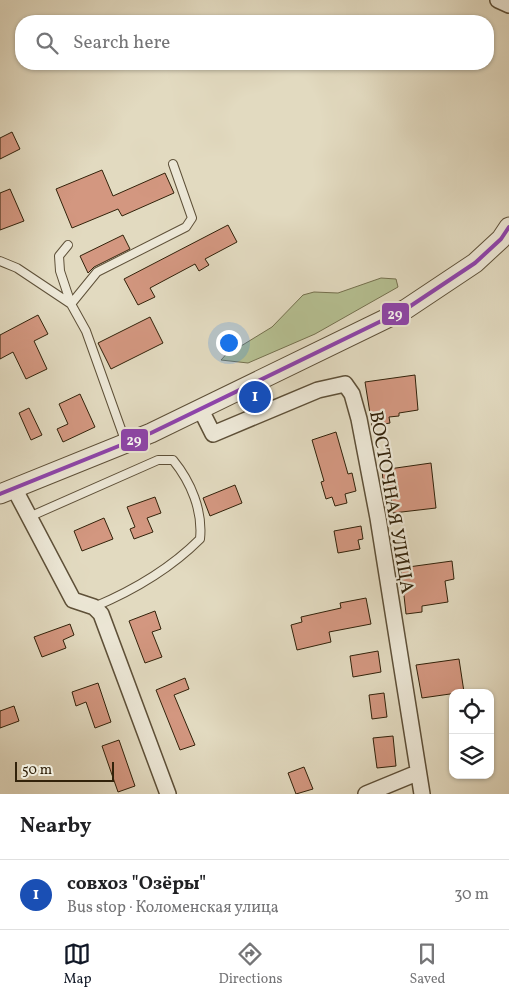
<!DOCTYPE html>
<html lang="en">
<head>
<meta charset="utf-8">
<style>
	body { margin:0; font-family:Vollkorn,serif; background:#f2f2f2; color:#202124 }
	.controls { position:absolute; right:15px; bottom:15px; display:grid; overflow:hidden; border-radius:10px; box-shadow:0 1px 4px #0004 }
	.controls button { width:45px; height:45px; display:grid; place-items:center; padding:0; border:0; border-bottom:1px solid #e0e0e0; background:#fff; color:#202124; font:25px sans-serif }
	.scale { position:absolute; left:15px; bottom:12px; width:99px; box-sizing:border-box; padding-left:5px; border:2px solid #32220a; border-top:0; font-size:14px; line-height:18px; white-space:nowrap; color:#32220a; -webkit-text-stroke:4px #ece7d6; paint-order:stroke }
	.you { position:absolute; left:228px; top:342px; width:18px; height:18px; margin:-12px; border:4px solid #fff; border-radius:50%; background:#1a73e8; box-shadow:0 0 0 8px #1a73e833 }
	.badge { display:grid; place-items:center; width:32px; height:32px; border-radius:50%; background:#111827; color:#fff; font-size:16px; font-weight:700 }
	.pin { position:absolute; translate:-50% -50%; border:2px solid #fff; box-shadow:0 1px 5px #0006 }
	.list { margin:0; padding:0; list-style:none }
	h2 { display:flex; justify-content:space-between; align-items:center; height:65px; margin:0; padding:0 20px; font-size:21px }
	h2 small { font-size:16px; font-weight:400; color:#757577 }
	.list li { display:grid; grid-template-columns:32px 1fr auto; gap:15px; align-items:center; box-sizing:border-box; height:70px; padding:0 20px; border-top:1px solid #e0e0e0 }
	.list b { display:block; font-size:19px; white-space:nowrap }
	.list p { margin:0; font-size:16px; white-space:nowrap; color:#757577 }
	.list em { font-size:16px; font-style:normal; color:#757577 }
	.icon { flex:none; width:28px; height:28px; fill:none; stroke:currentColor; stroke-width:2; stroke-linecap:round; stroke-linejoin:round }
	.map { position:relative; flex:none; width:509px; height:794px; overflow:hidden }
	.search { position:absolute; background:#fff; box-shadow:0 1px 4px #0004; left:15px; right:15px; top:15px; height:55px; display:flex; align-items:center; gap:12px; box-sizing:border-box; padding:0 18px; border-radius:20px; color:#757577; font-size:19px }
	.sheet { height:135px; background:#fff }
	nav { display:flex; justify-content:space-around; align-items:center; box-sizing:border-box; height:70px; border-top:1px solid #e0e0e0; background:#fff; font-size:14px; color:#757577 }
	nav a { display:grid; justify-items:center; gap:2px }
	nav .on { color:#111827 }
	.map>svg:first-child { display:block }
</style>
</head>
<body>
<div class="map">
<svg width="509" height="794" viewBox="0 0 509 794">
	<rect width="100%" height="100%" fill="#e2dac0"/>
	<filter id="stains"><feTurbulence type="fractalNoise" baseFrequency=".004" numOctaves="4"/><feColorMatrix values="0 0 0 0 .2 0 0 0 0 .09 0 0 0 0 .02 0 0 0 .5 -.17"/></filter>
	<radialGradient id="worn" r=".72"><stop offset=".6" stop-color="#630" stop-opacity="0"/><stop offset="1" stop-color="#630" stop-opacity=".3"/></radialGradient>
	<path fill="#b5bf91" stroke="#74704e" d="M381,278L396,279L398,287L315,334L248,363L221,360L232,348L241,346L272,327L303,295L314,292L338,293Z"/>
	<path fill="#d39780" stroke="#32220a" d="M12,132L20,149L0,159V138Z
		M102,170L113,196L165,173L174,193L122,216L118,209L72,228L56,189Z
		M10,189L24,221L0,230V193Z
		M228,225L237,242L205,259L209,265L199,271L195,264L150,288L155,297L138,305L124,279Z
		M123,235L130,249L94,267L88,273L80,256Z
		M38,315L48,334L34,341L47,369L26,379L13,352L0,359V335Z
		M150,317L163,343L111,369L98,343Z
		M415,375L418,410L399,413V416L389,417L390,423L372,426L365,382Z
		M80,394L95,427L63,442L57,429L68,424L59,404Z
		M29,408L42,435L31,440L19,413Z
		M336,432L348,474L352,473L356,491L345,494L347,503L335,506L332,497L326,499L321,482L324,481L312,440Z
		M431,463L436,508L393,513L390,490L384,491L382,470Z
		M235,485L242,503L210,516L203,498Z
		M155,497L161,513L147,518L153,532L134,539L130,529L135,527L127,507Z
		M104,518L113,539L82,551L74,531Z
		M361,526L363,539L358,540L360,549L338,553L334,531Z
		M452,561L454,579L445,581L448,602L422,606V612L406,614L401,568Z
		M366,598L371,624L329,632L331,642L297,650L291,625L302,622L301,617L341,608L340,603Z
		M155,611L161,629L152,632L162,657L145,663L129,621Z
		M70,624L74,635L63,640L66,648L42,657L34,637Z
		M378,651L381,672L353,677L350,656Z
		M459,659L464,692L422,698L416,665Z
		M185,678L189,689L174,695L195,745L180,750L156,690Z
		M98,683L111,722L95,728L86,702L76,706L72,692Z
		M384,693L387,717L372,719L369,695Z
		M14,706L19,721L0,728V711Z
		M393,736L396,766L377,768L373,738Z
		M119,740L135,786L118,792L102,746Z
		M304,767L313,789L296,794L288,773Z"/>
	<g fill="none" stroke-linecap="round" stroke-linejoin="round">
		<g stroke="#5e5038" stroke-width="10">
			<path id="service" d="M68,245L59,256L60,271L71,304
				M0,261L17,268L71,304L86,331L126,443
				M71,304L97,272L186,227L192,218L173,164
				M29,517L158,460H173C191,482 203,511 200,539C170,569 132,591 94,607"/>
		</g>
		<g stroke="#5e5038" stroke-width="18">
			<path id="minor" d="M498,0L509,5
				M201,410L213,434L318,390L345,384L352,394L359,419L378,518L422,794
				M14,488L73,600L94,607L101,614L168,794
				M366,794L417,773"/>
		</g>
		<g stroke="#5e5038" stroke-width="21">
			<path id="tertiary" d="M0,494L151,433L406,309L475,263L501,239L509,227"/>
		</g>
		<use href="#service" stroke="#ece7d6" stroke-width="8"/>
		<use href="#minor" stroke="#ece7d6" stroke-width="15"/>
		<use href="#tertiary" stroke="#ece7d6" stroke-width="19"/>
		<g stroke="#ece7d6" stroke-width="8">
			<path id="bus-1" d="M0,494L151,433L406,309L475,263L501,239L509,227"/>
		</g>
		<use href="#bus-1" stroke="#8e44ad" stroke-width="4"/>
	</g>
	<g text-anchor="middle" stroke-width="4.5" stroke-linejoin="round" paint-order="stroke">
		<g font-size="19" fill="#32220a" stroke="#ece7d6">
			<text transform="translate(393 502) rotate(80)" y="7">ВОСТОЧНАЯ УЛИЦА</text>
		</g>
	</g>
	<g stroke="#ece7d6" stroke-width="2">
		<rect x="381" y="302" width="29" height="24" rx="5" fill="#8e44ad"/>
		<rect x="120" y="428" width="29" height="24" rx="5" fill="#8e44ad"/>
	</g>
	<g font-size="14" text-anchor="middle" font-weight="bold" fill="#fff">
		<text x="395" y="319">29</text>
		<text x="134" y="445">29</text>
	</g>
	<rect width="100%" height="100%" filter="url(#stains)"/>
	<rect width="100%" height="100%" fill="url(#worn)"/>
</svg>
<div class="controls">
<button><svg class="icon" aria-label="locate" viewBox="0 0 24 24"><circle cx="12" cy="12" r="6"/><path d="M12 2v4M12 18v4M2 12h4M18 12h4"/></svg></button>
<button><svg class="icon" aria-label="layers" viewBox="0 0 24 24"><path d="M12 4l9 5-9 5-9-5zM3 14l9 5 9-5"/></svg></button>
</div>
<div class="scale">50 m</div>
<div class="you"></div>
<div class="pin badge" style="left:255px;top:397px;background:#1a4fb4">1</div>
<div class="search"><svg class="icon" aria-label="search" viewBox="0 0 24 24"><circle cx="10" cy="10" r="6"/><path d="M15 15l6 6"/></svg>Search here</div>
</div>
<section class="sheet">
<h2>Nearby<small></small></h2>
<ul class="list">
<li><span class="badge" style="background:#1a4fb4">1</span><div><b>совхоз &quot;Озёры&quot;</b><p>Bus stop · Коломенская улица</p></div><em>30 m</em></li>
</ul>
</section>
<nav>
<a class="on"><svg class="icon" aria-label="map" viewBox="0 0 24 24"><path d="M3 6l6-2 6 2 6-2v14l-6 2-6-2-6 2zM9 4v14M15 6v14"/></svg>Map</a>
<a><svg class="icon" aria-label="directions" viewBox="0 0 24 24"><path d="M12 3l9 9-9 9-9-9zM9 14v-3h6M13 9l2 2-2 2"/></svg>Directions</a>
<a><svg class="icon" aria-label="saved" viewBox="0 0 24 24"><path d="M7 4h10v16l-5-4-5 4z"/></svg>Saved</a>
</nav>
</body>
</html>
